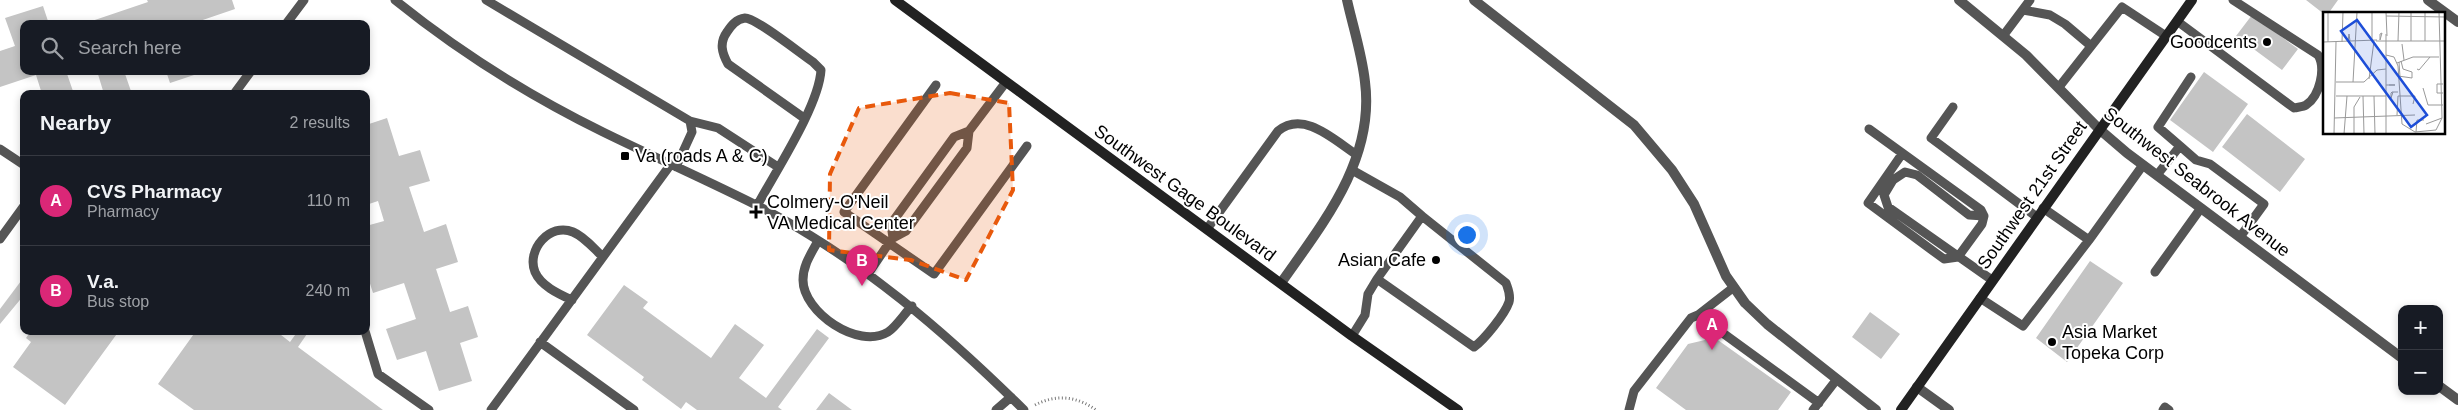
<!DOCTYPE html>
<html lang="en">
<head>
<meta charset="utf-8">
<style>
	body { margin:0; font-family:Arial,sans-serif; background:#20242c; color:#f1f3f6 }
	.controls { position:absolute; right:15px; bottom:15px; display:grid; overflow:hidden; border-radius:10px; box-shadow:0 2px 8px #0003 }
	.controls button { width:45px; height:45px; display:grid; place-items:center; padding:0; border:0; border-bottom:1px solid #363941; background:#171b24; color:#f1f3f6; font:25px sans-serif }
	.you { position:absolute; left:1466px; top:234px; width:18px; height:18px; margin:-12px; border:4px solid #fff; border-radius:50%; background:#1a73e8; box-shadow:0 0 0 8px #1a73e833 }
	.badge { display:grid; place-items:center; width:32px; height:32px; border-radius:50%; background:#db2777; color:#fff; font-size:16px; font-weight:700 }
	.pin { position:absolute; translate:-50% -41px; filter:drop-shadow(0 1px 2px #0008) }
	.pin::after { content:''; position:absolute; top:26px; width:18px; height:15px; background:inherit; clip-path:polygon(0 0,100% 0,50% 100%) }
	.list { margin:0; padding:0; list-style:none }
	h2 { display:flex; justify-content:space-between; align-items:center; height:65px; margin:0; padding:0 20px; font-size:21px }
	h2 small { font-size:16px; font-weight:400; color:#9ea1a6 }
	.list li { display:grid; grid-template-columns:32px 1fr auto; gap:15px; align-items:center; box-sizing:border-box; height:90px; padding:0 20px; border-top:1px solid #363941 }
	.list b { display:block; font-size:19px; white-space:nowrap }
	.list p { margin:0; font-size:16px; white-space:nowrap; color:#9ea1a6 }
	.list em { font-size:16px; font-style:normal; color:#9ea1a6 }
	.icon { flex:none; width:28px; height:28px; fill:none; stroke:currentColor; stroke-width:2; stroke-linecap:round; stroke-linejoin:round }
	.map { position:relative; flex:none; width:2458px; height:410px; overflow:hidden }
	.search { position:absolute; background:#171b24; box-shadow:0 2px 8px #0003; left:20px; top:20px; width:350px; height:55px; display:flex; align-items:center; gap:12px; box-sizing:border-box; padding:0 18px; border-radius:10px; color:#9ea1a6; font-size:19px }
	.panel { position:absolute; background:#171b24; box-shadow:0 2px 8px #0003; left:20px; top:90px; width:350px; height:245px; border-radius:10px }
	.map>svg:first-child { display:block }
</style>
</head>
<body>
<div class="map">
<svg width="2458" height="410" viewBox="0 0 2458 410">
	<rect width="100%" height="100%" fill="#fff"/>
	<path fill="#c4c4c4" d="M147,0H232L235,9L191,24H83L148,2Z
		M2306,0H2338L2328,14H2324Z
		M43,6L49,24H24V71H66L74,94H42L36,75L0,87V51L15,46L5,18Z
		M2252,15L2298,49L2282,70L2236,36Z
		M97,71H124L132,94H104Z
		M166,71H203V72L170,83Z
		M2204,72L2248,104L2213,152L2170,120Z
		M2247,114L2305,159L2280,192L2222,147Z
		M387,118L399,156L420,150L430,181L409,187L424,232L446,224L458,262L436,269L450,312L468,306L478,337L460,343L472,381L439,391L426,351L397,360L386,329L416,319L404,283L373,293L366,271V226L384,221L378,201L366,205V125Z
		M2090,261L2123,283L2067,362L2036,338Z
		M24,277V295L0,324V309Z
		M624,285L648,302L643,308L711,358L735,324L764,345L739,378L766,398L817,329L829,338L778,407L782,410H697L686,402L681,409L642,380L644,377L587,335Z
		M1870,312L1900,334L1881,359L1852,337Z
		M31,331H119L65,405L13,367L31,342L26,338Z
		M196,331H276L290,342L298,331H309L298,347L383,410H194L158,384Z
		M1712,335V339L1715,338L1791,392L1778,410H1686L1656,388L1688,344L1705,340L1704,337Z
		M829,393L852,410H816Z"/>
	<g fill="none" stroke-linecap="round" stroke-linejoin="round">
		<path stroke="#777" stroke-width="3" stroke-dasharray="1 2.5" stroke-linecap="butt" d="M1035,405C1056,394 1077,396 1096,410"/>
		<path stroke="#555" stroke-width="9" d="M395,0C458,51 530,96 603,132C656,158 711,182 764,209C863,261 945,332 1024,410
			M486,0L690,121L692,132L676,167
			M2023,10L2050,15L2065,24L2091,46
			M2177,21L2294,108C2298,107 2303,107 2306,105C2320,96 2326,68 2318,55L2233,0
			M286,24L304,0
			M2003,36L2030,0
			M936,85L844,212L934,274L1027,146
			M2059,87L2122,7L2166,36
			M234,94L251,71
			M1953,107L1931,138L2037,217
			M690,121L718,128L778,167
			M1869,129L1981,210L1984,216L1982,224L1958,257L1944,259L1868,203L1902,154
			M969,131L967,148L906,231L893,238L891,224L954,137L969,131L1006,82
			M2180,146L2158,127L2191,77
			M0,149L24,165
			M1352,170L1400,197L1422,216L1377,279
			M2157,175L2180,146L2196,160L2210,164L2264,204L2240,237
			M757,206C775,172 819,106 821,70L813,62C801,54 756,18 745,18C736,19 731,26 727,32C719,43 722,53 728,64L804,118
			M2043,208L2089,240L2143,165
			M1984,216L1969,215L1917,175L1905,172L1893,180L1884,195L1888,207L1992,280
			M1207,229L1278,131C1304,110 1334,140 1357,155
			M0,239L24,206
			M818,241C811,254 803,265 803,280C803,312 858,350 888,332C896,327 904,314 912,306
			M2155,272L2201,208
			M868,274L891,240
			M1980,298L2023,326L2089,240
			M572,300C559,294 541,286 535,272C526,250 550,222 573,232C585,237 594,249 603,257
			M1698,315L1734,287
			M365,331L378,374L429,410
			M1352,336L1365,315L1368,294L1377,279L1474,347C1484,340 1505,314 1509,302C1511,295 1508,289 1506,283L1422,216
			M540,342L634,410
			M491,410L671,164
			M996,410L1011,397
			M1629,410L1634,391L1691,318L1698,315L1819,403
			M1813,410L1837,379
			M2163,410L2165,407L2169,410"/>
		<path stroke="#555" stroke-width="10" d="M1474,0L1634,125L1672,170L1694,204L1726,276L1745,303L1767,324L1876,410
			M1959,0L2026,55L2099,129L2127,153L2402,358
			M2428,0L2458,22
			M1281,283C1323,223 1375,160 1365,82C1362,54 1353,27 1347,0
			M2439,386L2458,400
			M1917,387L1949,410"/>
		<path stroke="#222" stroke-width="10" d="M895,0L1352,336L1458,410
			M1901,410L2192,0"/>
	</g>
	<path fill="#e8590c" fill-opacity="0.2" stroke="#e8590c" stroke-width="4" stroke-dasharray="10 6" stroke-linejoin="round" d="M950,93L1009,103L1013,190L966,280L911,260L829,250L830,174L859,108Z"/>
	<g fill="#000" stroke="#fff" stroke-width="2">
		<circle cx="2267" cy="42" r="5"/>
		<rect x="620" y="151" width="10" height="10" rx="2.5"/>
		<path d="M753.5 204.5h5v5h5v5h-5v5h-5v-5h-5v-5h5z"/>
		<circle cx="1436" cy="260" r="5"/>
		<circle cx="2052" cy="342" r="5"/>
	</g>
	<g text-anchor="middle" stroke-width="4" stroke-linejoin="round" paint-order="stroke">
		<g font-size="18" fill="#000" stroke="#fff" text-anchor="start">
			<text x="2257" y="48" text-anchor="end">Goodcents</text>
			<text x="635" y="162">Va (roads A &amp; C)</text>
			<text x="767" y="208">Colmery-O'Neil<tspan x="767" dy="21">VA Medical Center</tspan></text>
			<text x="1426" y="266" text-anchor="end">Asian Cafe</text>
			<text x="2062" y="338">Asia Market<tspan x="2062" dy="21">Topeka Corp</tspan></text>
		</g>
		<g font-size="18" fill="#000" stroke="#fff">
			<text transform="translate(2197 182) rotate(38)" y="6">Southwest Seabrook Avenue</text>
			<text transform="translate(1185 193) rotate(36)" y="6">Southwest Gage Boulevard</text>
			<text transform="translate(2032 195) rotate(-55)" y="6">Southwest 21st Street</text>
		</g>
	</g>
	<g transform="translate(2323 12)">
		<rect width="122" height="122" fill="#fff"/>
		<path fill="none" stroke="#999" stroke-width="1" d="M5,0V30M63,0L64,24M63,4L123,5M57,28V22L59,21L57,28M49,29V0M53,29H123M75,29L76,0M88,29V0M102,29V0M0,30L54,28M19,30L20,0M25,30L26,22L27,29M79,32L81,48M63,43L71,45L75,54L79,112L92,120L113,118L119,106L116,0M76,50L77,65M74,51L90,45H116M94,57L96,58L107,45M75,64L89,66V60L80,57L78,49M46,67L51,29M13,70H41L54,58L63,57M30,70L34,0M63,73H72H66M100,76L105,93H120M70,80L68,86V81L69,80H75M120,81H114V72H120M13,84H63M40,84L41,122M51,84L52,122M75,84H92L90,92M74,103L75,84M11,106L92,103M103,112L119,106M93,120L94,108H101M11,122L13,30M21,122L24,84M31,122V95L37,85M63,122V22"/>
		<path fill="#1d4ed8" fill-opacity="0.15" stroke="#1d4ed8" stroke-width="2.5" d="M34,8L104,103L88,115L18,19Z"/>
		<rect width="122" height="122" fill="none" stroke="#000" stroke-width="2.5"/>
	</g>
</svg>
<div class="controls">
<button>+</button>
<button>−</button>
</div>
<div class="you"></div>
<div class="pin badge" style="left:1712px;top:350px">A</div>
<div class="pin badge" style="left:862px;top:286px">B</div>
<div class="search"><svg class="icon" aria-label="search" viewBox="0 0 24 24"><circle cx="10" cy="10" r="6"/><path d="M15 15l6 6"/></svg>Search here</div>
<section class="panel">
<h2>Nearby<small>2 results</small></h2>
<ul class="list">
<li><span class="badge">A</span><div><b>CVS Pharmacy</b><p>Pharmacy</p></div><em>110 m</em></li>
<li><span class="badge">B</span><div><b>V.a.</b><p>Bus stop</p></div><em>240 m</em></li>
</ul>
</section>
</div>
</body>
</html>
